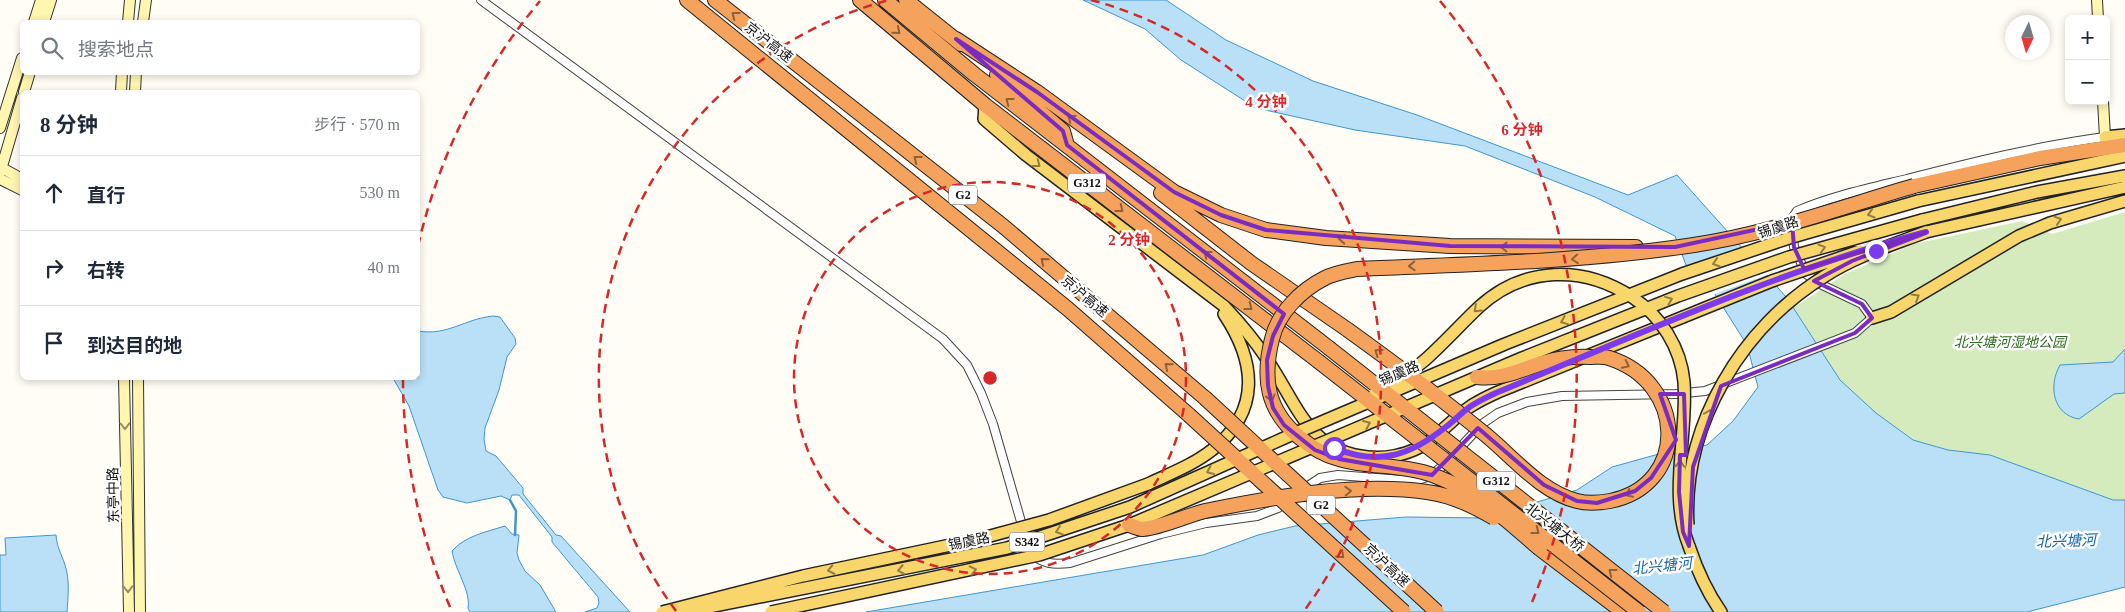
<!DOCTYPE html>
<html lang="zh">
<head>
<meta charset="utf-8">
<style>
	body { margin:0; font-family:"Times New Roman","Noto Sans SC",serif; background:#f2f2f3; color:#1f2937 }
	.controls { position:absolute; right:15px; top:15px; display:grid; overflow:hidden; border-radius:8px; box-shadow:0 2px 8px #0003 }
	.controls button { width:45px; height:45px; display:grid; place-items:center; padding:0; border:0; border-bottom:1px solid #e0e1e3; background:#fff; color:#1f2937; font:25px sans-serif }
	.compass { position:absolute; left:2005px; top:15px; width:45px; height:45px; border-radius:50%; background:#fff; box-shadow:0 2px 8px #0003; rotate:185deg }
	.stop { position:absolute; width:15px; height:15px; margin:-11px; border:4px solid #7c3aed; border-radius:50%; background:#fff }
	.stop.end { background:#7c3aed; border-color:#fff; box-shadow:0 1px 5px #0008 }
	.list { margin:0; padding:0; list-style:none }
	h2 { display:flex; justify-content:space-between; align-items:center; height:65px; margin:0; padding:0 20px; font-size:21px }
	h2 small { font-size:16px; font-weight:400; color:#747a83 }
	.list li { display:grid; grid-template-columns:32px 1fr auto; gap:15px; align-items:center; box-sizing:border-box; height:75px; padding:0 20px; border-top:1px solid #e0e1e3 }
	.list b { display:block; font-size:19px; white-space:nowrap }
	.list em { font-size:16px; font-style:normal; color:#747a83 }
	.icon { flex:none; width:28px; height:28px; fill:none; stroke:currentColor; stroke-width:2; stroke-linecap:round; stroke-linejoin:round }
	.map { position:relative; flex:none; width:2125px; height:612px; overflow:hidden }
	.search { position:absolute; background:#fff; box-shadow:0 2px 8px #0003; left:20px; top:20px; width:400px; height:55px; display:flex; align-items:center; gap:12px; box-sizing:border-box; padding:0 18px; border-radius:8px; color:#747a83; font-size:19px }
	.panel { position:absolute; background:#fff; box-shadow:0 2px 8px #0003; left:20px; top:90px; width:400px; height:290px; border-radius:8px }
	.map>svg:first-child { display:block }
</style>
</head>
<body>
<div class="map">
<svg width="2125" height="612" viewBox="0 0 2125 612">
	<rect width="100%" height="100%" fill="#fffdf5"/>
	<path fill="#d5ebbd" d="M2125,212V500H2113L1990,455L1948,450L1913,440L1876,413L1840,380L1793,308L1845,274L1914,244L2022,221L2052,234Z"/>
	<path fill="#b9e0f7" stroke="#3f96cf" d="M1083,0H1166L1226,40L1313,81L1417,115L1628,195L1677,175L1787,298L1840,380L1876,413L1913,440L1948,450L1990,455L2113,500H2125V587L2027,612H866L1203,555L1258,535L1295,526L1406,517L1484,518L1577,490L1612,467L1666,452L1707,445L1733,421L1758,387L1747,345L1706,280L1686,265L1675,236L1595,197L1465,146L1355,130L1256,108L1181,60L1145,29Z
		M493,316L500,317L515,338L516,344L507,357L499,390L485,428L484,439L486,451L496,456L523,488V494L556,535L561,536L630,612H585L597,608L599,603L598,597L552,542V537L519,495H512L510,500L501,496L467,503L443,497L438,490L409,406L393,378H418V331C448,336 464,319 493,316Z
		M2125,349V393L2114,394L2079,419C2053,415 2048,386 2060,365L2113,362Z
		M505,526L512,534L519,535L517,553L519,560L525,571L540,585L556,612H470L468,608C471,591 455,570 452,551C465,536 486,532 505,526Z
		M56,535C57,547 61,553 65,565C70,579 68,597 67,612H0V555H6L5,538Z"/>
	<path fill="#fffdf5" d="M1744,247L1769,274L1712,295L1704,282L1686,268Z"/>
	<g fill="none" stroke-linecap="round" stroke-linejoin="round">
		<path stroke="#3f96cf" stroke-width="2.5" d="M510,500L516,511L515,535"/>
		<g stroke="#444" stroke-width="10">
			<path id="street" d="M481,0L943,339L967,365L981,393L993,424L1030,553C1043,564 1053,565 1070,563L1161,534L1206,523L1257,516L1278,508L1287,501
				M1302,490L1320,478L1338,475L1415,481L1430,476L1444,465L1482,424L1498,413L1527,402L1562,396L1676,394L1705,391L1855,333L1872,318L1862,304L1822,285L1806,274L1794,247L1791,220L1797,211C1832,196 1870,188 1907,179C1974,162 2037,146 2105,137"/>
		</g>
		<g stroke="#333" stroke-width="12">
			<path id="secondary" d="M2097,0L2098,19
				M34,22L41,0
				M44,22L51,0
				M128,22L130,0
				M143,22L146,0
				M24,92L30,72
				M121,92L122,72
				M135,92L136,72
				M2103,101L2105,137
				M0,128L22,58
				M0,167L22,179
				M0,173L22,98
				M0,179L22,190
				M124,378L129,612
				M138,378L140,612"/>
		</g>
		<g stroke="#222" stroke-width="14">
			<path id="primary" d="M985,105L984,119L1026,155L1224,306C1242,325 1259,345 1273,369C1299,410 1312,452 1368,457C1385,459 1405,455 1420,447C1439,436 1453,418 1471,406C1479,401 1489,396 1498,392L1683,317
				M2105,137L2125,135
				M1918,201L2125,156
				M1922,220L2037,192L2125,176
				M1926,232L2125,187
				M1872,318L1891,312L2019,236L2050,223L2125,201
				M1148,484C1169,474 1193,465 1212,450C1261,411 1256,362 1224,314
				M1689,546C1697,570 1707,592 1721,612"/>
		</g>
		<g stroke="#222" stroke-width="16">
			<path id="highway" d="M687,0L1068,309L1189,415
				M715,0L1003,226L1205,398
				M860,0L985,105L1318,361
				M885,0L974,74L1329,348
				M906,0L961,44
				M956,39L1037,92L1174,192L1221,215L1266,230L1326,238L1450,246L1636,247
				M997,75L1063,131L1066,142
				M1914,186L2040,158L2125,145
				M1161,193L1251,263L1348,330
				M1540,549L1623,612"/>
		</g>
		<use href="#street" stroke="#fff" stroke-width="8"/>
		<use href="#secondary" stroke="#fff6b0" stroke-width="10"/>
		<use href="#primary" stroke="#f9d66b" stroke-width="11"/>
		<use href="#highway" stroke="#f5a25d" stroke-width="14"/>
		<g stroke="#222" stroke-width="14" stroke-linecap="butt">
			<path id="primary-bridge" d="M1683,317L1772,281L1860,251
				M1375,393C1391,382 1410,373 1425,360C1444,343 1461,324 1479,307C1524,266 1583,265 1632,297C1661,316 1681,348 1684,382C1688,436 1668,494 1689,546
				M1688,525C1682,425 1742,327 1825,276C1856,256 1892,245 1926,232
				M662,612L803,576L979,539L1049,520L1148,484
				M684,612L1007,548L1130,507L1291,435L1505,344L1682,274L1789,238L1918,201
				M771,612L1039,555L1129,525L1522,358L1678,296L1789,257L1922,220"/>
		</g>
		<g stroke="#222" stroke-width="16" stroke-linecap="butt">
			<path id="highway-bridge" d="M1348,330C1395,364 1441,398 1486,435C1514,458 1541,492 1577,501C1588,504 1599,503 1610,501C1690,485 1686,382 1609,358C1604,356 1597,357 1591,357C1575,356 1558,358 1542,363C1520,370 1501,380 1477,377
				M1329,348L1664,612
				M1318,361L1639,612
				M1205,398L1437,612
				M1189,415L1404,612
				M1129,525C1133,526 1139,529 1143,529C1160,528 1188,515 1205,511C1273,497 1358,482 1427,492C1451,495 1474,506 1494,518
				M1540,549C1506,520 1478,492 1435,476C1404,464 1370,468 1339,459C1323,455 1311,447 1299,437C1267,410 1262,379 1272,339C1278,313 1301,290 1325,278C1334,273 1347,271 1357,269C1470,264 1583,262 1694,245C1768,234 1842,207 1914,186"/>
		</g>
		<use href="#primary-bridge" stroke="#f9d66b" stroke-width="11"/>
		<use href="#highway-bridge" stroke="#f5a25d" stroke-width="14"/>
	</g>
	<defs><path id="oneway-chevron" d="M-2-3.5L2.5 0L-2 3.5" fill="none" stroke-width="1.6" stroke-linecap="round" stroke-linejoin="round" transform="scale(1.25)"/></defs>
	<g stroke="#8e613b">
		<use href="#oneway-chevron" transform="translate(735 15) rotate(-142)"/>
		<use href="#oneway-chevron" transform="translate(897 31) rotate(40)"/>
		<use href="#oneway-chevron" transform="translate(1009 101) rotate(-143)"/>
		<use href="#oneway-chevron" transform="translate(1071 118) rotate(-143)"/>
		<use href="#oneway-chevron" transform="translate(917 159) rotate(-142)"/>
		<use href="#oneway-chevron" transform="translate(1120 209) rotate(38)"/>
		<use href="#oneway-chevron" transform="translate(1342 239) rotate(-176)"/>
		<use href="#oneway-chevron" transform="translate(1504 247) rotate(-179)"/>
		<use href="#oneway-chevron" transform="translate(1207 254) rotate(-142)"/>
		<use href="#oneway-chevron" transform="translate(1575 259) rotate(176)"/>
		<use href="#oneway-chevron" transform="translate(1044 261) rotate(-140)"/>
		<use href="#oneway-chevron" transform="translate(1412 266) rotate(178)"/>
		<use href="#oneway-chevron" transform="translate(1249 307) rotate(38)"/>
		<use href="#oneway-chevron" transform="translate(1378 352) rotate(-144)"/>
		<use href="#oneway-chevron" transform="translate(1626 365) rotate(26)"/>
		<use href="#oneway-chevron" transform="translate(1168 366) rotate(-140)"/>
		<use href="#oneway-chevron" transform="translate(1271 398) rotate(76)"/>
		<use href="#oneway-chevron" transform="translate(1348 491) rotate(-3)"/>
		<use href="#oneway-chevron" transform="translate(1629 494) rotate(154)"/>
		<use href="#oneway-chevron" transform="translate(1536 531) rotate(38)"/>
		<use href="#oneway-chevron" transform="translate(1341 555) rotate(43)"/>
		<use href="#oneway-chevron" transform="translate(1612 572) rotate(-142)"/>
	</g>
	<g stroke="#917d42">
		<use href="#oneway-chevron" transform="translate(1037 164) rotate(37)"/>
		<use href="#oneway-chevron" transform="translate(1871 214) rotate(164)"/>
		<use href="#oneway-chevron" transform="translate(2058 220) rotate(-18)"/>
		<use href="#oneway-chevron" transform="translate(1822 248) rotate(-16)"/>
		<use href="#oneway-chevron" transform="translate(1716 263) rotate(162)"/>
		<use href="#oneway-chevron" transform="translate(1916 297) rotate(-31)"/>
		<use href="#oneway-chevron" transform="translate(1669 300) rotate(-22)"/>
		<use href="#oneway-chevron" transform="translate(1477 309) rotate(137)"/>
		<use href="#oneway-chevron" transform="translate(1564 321) rotate(158)"/>
		<use href="#oneway-chevron" transform="translate(1709 413) rotate(-69)"/>
		<use href="#oneway-chevron" transform="translate(1367 424) rotate(-23)"/>
		<use href="#oneway-chevron" transform="translate(1680 464) rotate(-87)"/>
		<use href="#oneway-chevron" transform="translate(1210 471) rotate(156)"/>
		<use href="#oneway-chevron" transform="translate(1059 531) rotate(161)"/>
		<use href="#oneway-chevron" transform="translate(831 570) rotate(168)"/>
		<use href="#oneway-chevron" transform="translate(901 570) rotate(169)"/>
		<use href="#oneway-chevron" transform="translate(973 570) rotate(-13)"/>
	</g>
	<g stroke="#948f68">
		<use href="#oneway-chevron" transform="translate(125 426) rotate(89)"/>
		<use href="#oneway-chevron" transform="translate(128 589) rotate(89)"/>
	</g>
	<g fill="none" stroke-linecap="round" stroke-linejoin="round">
		<path stroke="#7c3aed" stroke-width="6" d="M1334,448C1379,466 1410,456 1447,426C1455,420 1462,412 1471,406C1479,401 1489,396 1498,392C1639,334 1779,271 1926,232L1876,251"/>
	</g>
	<path fill="none" stroke="#7b2cbf" stroke-width="4" stroke-linejoin="round" d="M956,39L1037,92L1174,192L1221,215L1266,230L1450,246L1675,247L1792,222L1794,247L1804,269L1926,232L1852,261L1814,281L1862,304L1872,318L1855,333L1721,386L1693,467L1689,546L1683,532L1679,492L1680,455H1686L1684,394H1660L1676,440L1651,478L1635,491L1597,503L1577,501L1544,485L1478,428L1432,475L1339,459L1315,450L1284,425L1273,408L1268,386L1267,360L1273,336L1284,314L1067,145L1063,131Z"/>
	<g fill="none" stroke="#d62828" stroke-width="2.5" stroke-dasharray="9 6">
		<circle cx="990" cy="378" r="196"/>
		<path d="M676 611A391 391 0 0 1 889 0M1091 0A391 391 0 0 1 1304 611"/>
		<path d="M450 607A587 587 0 0 1 403 378M418 246A587 587 0 0 1 540 1M1440 1A587 587 0 0 1 1530 607"/>
	</g>
	<g text-anchor="middle" stroke-width="5" stroke-linejoin="round" paint-order="stroke">
		<g fill="#fff" stroke="#585858" stroke-width="1">
			<rect x="1068" y="173.5" width="38" height="19" rx="4"/>
			<rect x="949" y="185.5" width="28" height="19" rx="4"/>
			<rect x="1477" y="471.5" width="38" height="19" rx="4"/>
			<rect x="1307" y="495.5" width="28" height="19" rx="4"/>
			<rect x="1009.5" y="532.5" width="35" height="19" rx="4"/>
		</g>
		<g font-size="12" font-weight="bold" fill="#111">
			<text x="1087" y="187">G312</text>
			<text x="963" y="199">G2</text>
			<text x="1496" y="485">G312</text>
			<text x="1321" y="509">G2</text>
			<text x="1027" y="546">S342</text>
		</g>
		<g font-size="14" fill="#111" stroke="#fff">
			<text transform="translate(769 42) rotate(38)" y="5">京沪高速</text>
			<text transform="translate(1778 227) rotate(-18)" y="5">锡虞路</text>
			<text transform="translate(1085 296) rotate(40)" y="5">京沪高速</text>
			<text transform="translate(1399 373) rotate(-23)" y="5">锡虞路</text>
			<text transform="translate(113 495) rotate(-91)" y="5">东亭中路</text>
			<text transform="translate(1555 527) rotate(38)" y="5">北兴塘大桥</text>
			<text transform="translate(969 541) rotate(-11)" y="5">锡虞路</text>
			<text transform="translate(1387 565) rotate(43)" y="5">京沪高速</text>
		</g>
		<g font-size="14" font-style="italic" fill="#2f6b1f" stroke="#fff">
			<text x="2010" y="347">北兴塘河湿地公园</text>
		</g>
		<g font-size="15" font-style="italic" fill="#1768a6" stroke="#fff">
			<text transform="translate(2066 541) rotate(-2)" y="5">北兴塘河</text>
			<text transform="translate(1662 566) rotate(-6)" y="5">北兴塘河</text>
		</g>
	</g>
	<circle cx="990" cy="378" r="8" fill="#d62828" stroke="#fff" stroke-width="2.5"/>
	<g font-size="15" text-anchor="middle" font-weight="bold" fill="#d62828" stroke="#fff" stroke-width="5" stroke-linejoin="round" paint-order="stroke">
		<text x="1266" y="107">4 分钟</text>
		<text x="1522" y="135">6 分钟</text>
		<text x="1129" y="245">2 分钟</text>
	</g>
</svg>
<div class="controls">
<button>+</button>
<button>−</button>
</div>
<svg class="compass" viewBox="-18 -18 36 36"><path d="M0-13l5 13h-10z" fill="#e53935"/><path d="M0 13l5-13h-10z" fill="#747a83"/></svg>
<div class="stop" style="left:1334px;top:448px"></div>
<div class="stop end" style="left:1876px;top:251px"></div>
<div class="search"><svg class="icon" aria-label="search" viewBox="0 0 24 24"><circle cx="10" cy="10" r="6"/><path d="M15 15l6 6"/></svg>搜索地点</div>
<section class="panel">
<h2>8 分钟<small>步行 · 570 m</small></h2>
<ul class="list">
<li><svg class="icon" aria-label="ahead" viewBox="0 0 24 24"><path d="M12 20V5M6 11l6-6 6 6"/></svg><div><b>直行</b></div><em>530 m</em></li>
<li><svg class="icon" aria-label="right" viewBox="0 0 24 24"><path d="M7 20v-9h11M14 6l5 5-5 5"/></svg><div><b>右转</b></div><em>40 m</em></li>
<li><svg class="icon" aria-label="arrive" viewBox="0 0 24 24"><path d="M6 21V4h12l-3 4 3 4H6"/></svg><div><b>到达目的地</b></div></li>
</ul>
</section>
</div>
</body>
</html>
